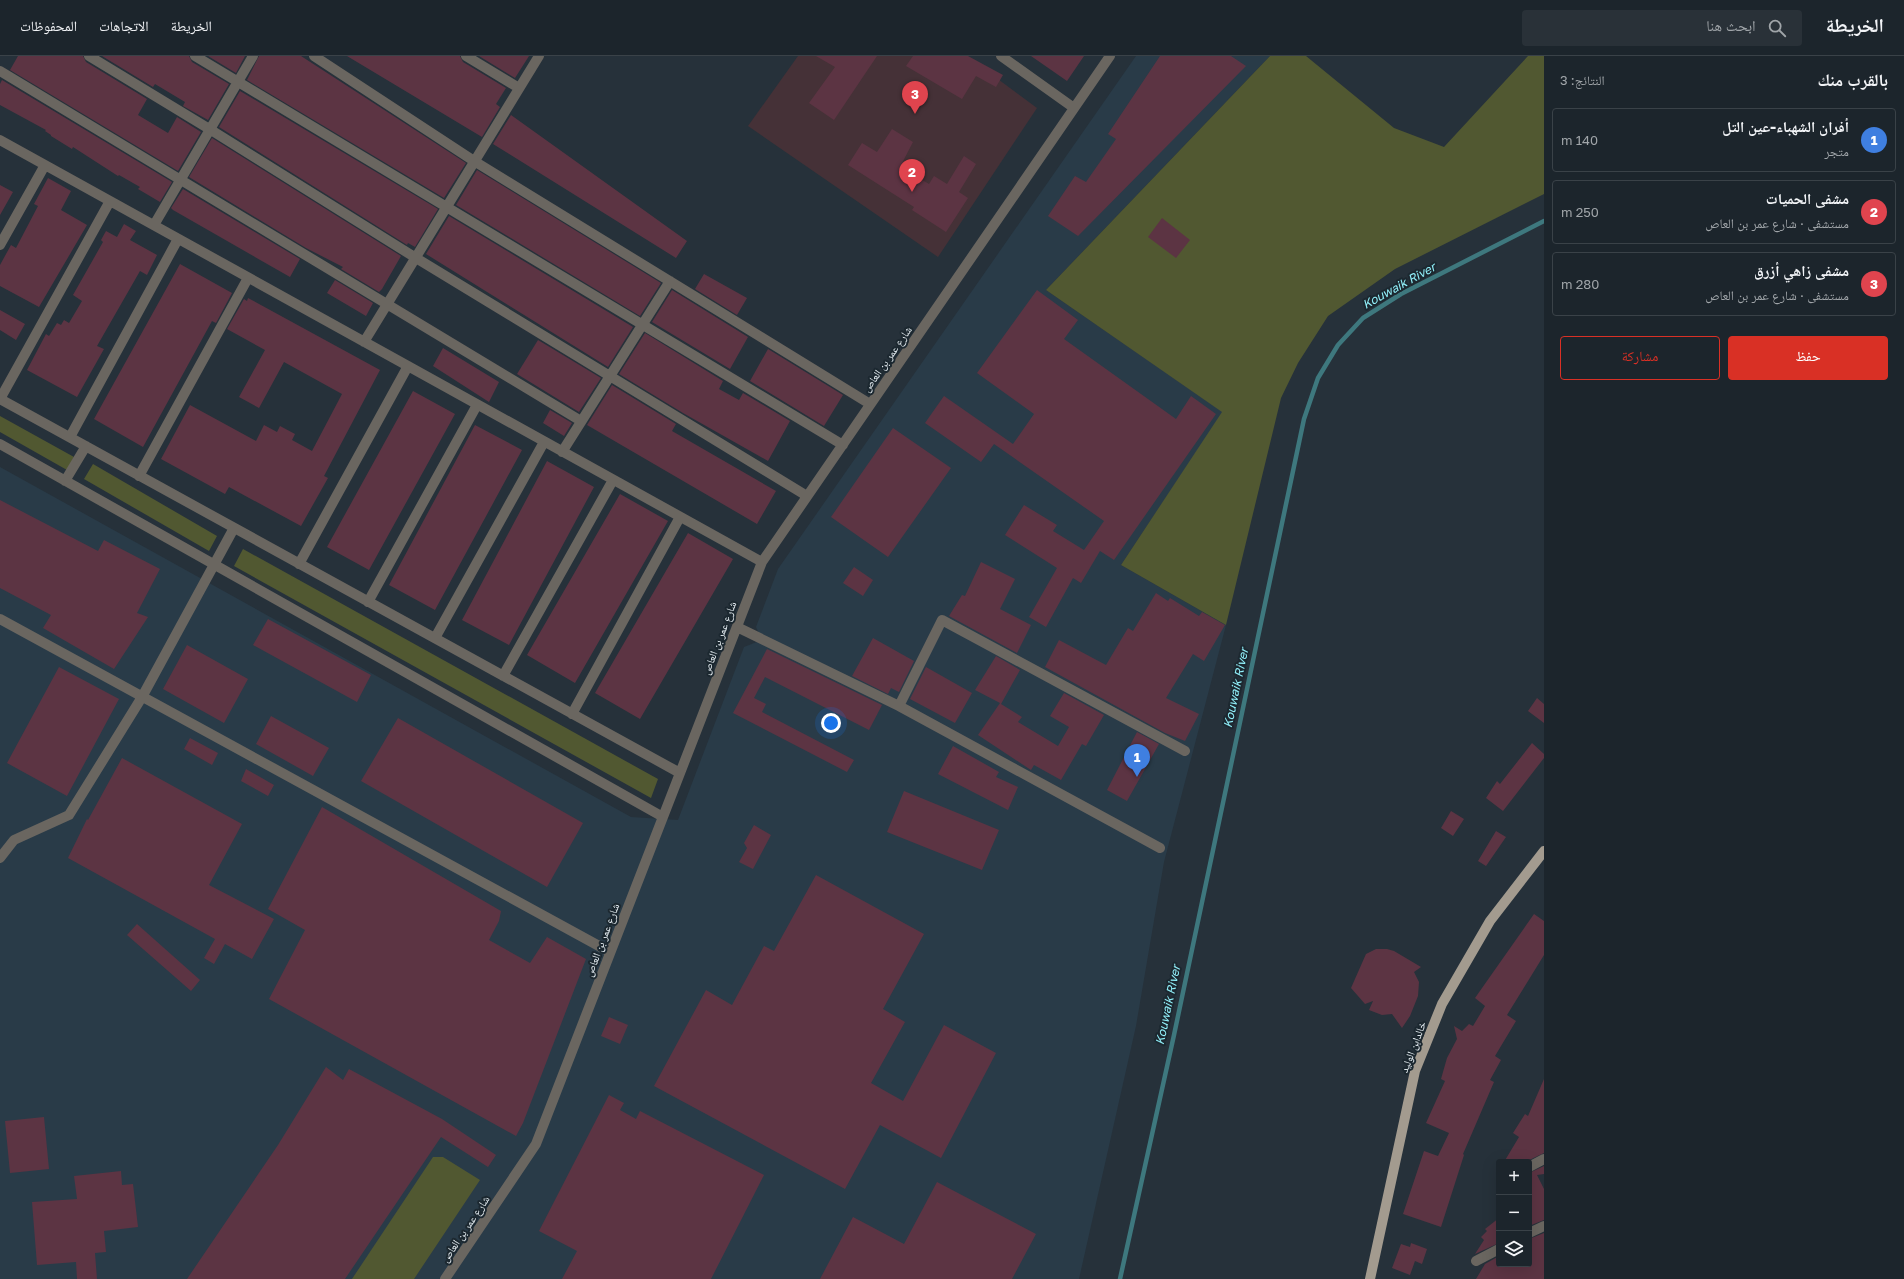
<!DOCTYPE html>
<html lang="ar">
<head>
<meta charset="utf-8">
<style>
	body { margin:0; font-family:"Golos Text","Noto Naskh Arabic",sans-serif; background:#293138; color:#f1f3f6; direction:rtl }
	.controls { position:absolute; right:12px; bottom:12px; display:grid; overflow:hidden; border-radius:4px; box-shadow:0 4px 16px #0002 }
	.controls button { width:36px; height:36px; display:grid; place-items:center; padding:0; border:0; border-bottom:1px solid #3a4248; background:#1c252c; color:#f1f3f6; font:20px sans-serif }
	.you { position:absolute; left:831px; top:667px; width:14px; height:14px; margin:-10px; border:3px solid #fff; border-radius:50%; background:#1a73e8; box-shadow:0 0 0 6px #1a73e833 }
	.badge { display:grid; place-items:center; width:26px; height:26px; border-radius:50%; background:#d93025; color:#fff; font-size:13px; font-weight:700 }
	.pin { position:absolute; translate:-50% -33px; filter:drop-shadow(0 1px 2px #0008) }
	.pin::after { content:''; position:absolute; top:21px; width:14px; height:12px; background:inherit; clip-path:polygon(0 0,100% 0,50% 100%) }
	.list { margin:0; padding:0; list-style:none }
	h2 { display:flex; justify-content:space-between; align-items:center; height:52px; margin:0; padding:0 16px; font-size:17px }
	h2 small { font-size:13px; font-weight:400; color:#a0a5a9 }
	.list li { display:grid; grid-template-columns:26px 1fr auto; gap:12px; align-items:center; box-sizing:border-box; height:64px; margin:0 8px 8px; padding:0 8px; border:1px solid #3a4248; border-radius:4px }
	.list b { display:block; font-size:15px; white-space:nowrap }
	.list p { margin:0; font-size:13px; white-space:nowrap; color:#a0a5a9 }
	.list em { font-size:13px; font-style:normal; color:#a0a5a9 }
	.actions { display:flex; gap:8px; padding:12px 16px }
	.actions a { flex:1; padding:9px 0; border:1px solid #d93025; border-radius:4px; text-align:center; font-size:14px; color:#d93025 }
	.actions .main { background:#d93025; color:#fff }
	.icon { flex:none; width:22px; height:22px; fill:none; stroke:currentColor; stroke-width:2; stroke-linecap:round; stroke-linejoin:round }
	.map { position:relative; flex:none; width:1544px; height:1223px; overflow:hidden; direction:ltr }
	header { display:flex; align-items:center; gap:24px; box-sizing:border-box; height:56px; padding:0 20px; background:#1c252c; border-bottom:1px solid #3a4248 }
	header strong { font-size:19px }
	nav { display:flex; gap:22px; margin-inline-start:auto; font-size:14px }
	.search { width:280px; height:36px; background:#293138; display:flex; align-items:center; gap:10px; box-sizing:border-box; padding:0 14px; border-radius:4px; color:#a0a5a9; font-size:15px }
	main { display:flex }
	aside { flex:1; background:#1c252c }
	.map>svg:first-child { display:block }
</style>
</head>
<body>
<header>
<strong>الخريطة</strong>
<div class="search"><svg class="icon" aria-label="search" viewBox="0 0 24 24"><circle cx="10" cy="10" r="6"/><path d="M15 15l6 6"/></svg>ابحث هنا</div>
<nav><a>الخريطة</a><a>الاتجاهات</a><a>المحفوظات</a></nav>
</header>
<main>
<aside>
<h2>بالقرب منك<small>النتائج: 3</small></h2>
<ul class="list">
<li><span class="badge" style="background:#3f7fe0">1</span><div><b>أفران الشهباء-عين التل</b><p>متجر</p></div><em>140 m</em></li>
<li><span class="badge" style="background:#e0444e">2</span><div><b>مشفى الحميات</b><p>مستشفى · شارع عمر بن العاص</p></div><em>250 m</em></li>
<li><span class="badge" style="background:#e0444e">3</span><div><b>مشفى زاهي أزرق</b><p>مستشفى · شارع عمر بن العاص</p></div><em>280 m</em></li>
</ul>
<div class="actions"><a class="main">حفظ</a><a>مشاركة</a></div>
</aside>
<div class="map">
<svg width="1544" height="1223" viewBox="0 0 1544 1223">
	<rect width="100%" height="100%" fill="#26313a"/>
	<path fill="#293b48" d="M1136,0H1270L1046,234L1223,356L1121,509L1226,569L1164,806L1136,970L1079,1223H0V411L631,761L678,764L744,591L762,584L756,571L778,513Z"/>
	<path fill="#453137" d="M798,0H967L1037,52L938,201L748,70Z"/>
	<path fill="#515831" d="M1270,0H1306L1394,72L1444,91L1528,0H1544V138L1395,213L1328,260L1298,307L1281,342L1226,569L1121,509L1222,356L1046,234Z
		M0,360L74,401L67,414L0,376Z
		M93,408L217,480L209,495L84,423Z
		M243,493L658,723L651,742L234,510Z
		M433,1101H443L480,1124L414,1223H352Z"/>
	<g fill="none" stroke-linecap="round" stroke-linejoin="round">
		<path stroke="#3e787e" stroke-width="4.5" d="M1120,1223L1174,979L1304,363L1318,322L1338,289L1363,262L1401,238L1544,165"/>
	</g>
	<path fill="#5c3443" d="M18,0H83L86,6L147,43L138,59L168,77L177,61L201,76L178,115L10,14Z
		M102,0H189L192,6L229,28L208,64L183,50L185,46L155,28L153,31Z
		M208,0H245L236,17Z
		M259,0H301L466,107L444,142L247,24Z
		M347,0H460L463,6L506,32L496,48L500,51L482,81Z
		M479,0H529L515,22Z
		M816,0H877L834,64L809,47L835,11Z
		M913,0H968L1003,19L996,31L976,20L962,43L906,10Z
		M1031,0H1084L1067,25Z
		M1160,0H1231L1246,10L1078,180L1048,160L1075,120L1086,126L1116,83L1108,78Z
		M2,24L172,126L160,146L138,133L140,131L119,119L118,120L73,91L72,93L51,80V79L45,75L46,74L0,49V28Z
		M240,35L438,153L415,191L408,187L407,189L219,71Z
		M511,59L687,185L676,202L493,88Z
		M892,73L913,86L900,111L929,128L934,120L947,128L964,100L976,108L959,136L968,142L946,176L912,154L914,151L848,109L862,87L877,96Z
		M212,82L401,200L382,233L379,236L341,213L343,211L306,192L189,121Z
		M477,114L661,227L640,260L456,149Z
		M48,122L71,135L61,154L87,169L39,251L0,230V209L11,189L16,192L38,150L34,148Z
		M0,129L13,136L0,159Z
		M183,133L300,203L290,221L173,154L171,152Z
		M449,160L633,271L608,311L426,198Z
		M1162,162L1190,184L1176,202L1148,181Z
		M124,168L136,175L130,184L157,199L147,219L140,215L97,290L104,293L77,341L27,314L46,278L49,280L57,267L61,269L64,264L69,267L82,245L73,239L103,186L101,184L106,175L117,181Z
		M180,208L232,237L216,267L212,265L143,391L94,363Z
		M704,218L747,242L737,259L695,233Z
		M335,224L373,247L366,260L327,237Z
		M672,234L748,281L730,313L652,266Z
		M1037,234L1078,264L1064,283L1176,363L1191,340L1216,358L1114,504L1100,495L1081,527L1073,522L1046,571L1029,561L1057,512L1005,479L1024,449L1057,469L1053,475L1084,494L1104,465L994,388L981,406L925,367L944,340L1013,388L1034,358L977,317Z
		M248,242L380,314L324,420L328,422L301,470L229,431L225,438L161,403L190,349L256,385L264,369L277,376L280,370L295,378L292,384L312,395L342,338L284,306L259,352L239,341L265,294L227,273L244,243L247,245Z
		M0,254L25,268L16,284L0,274Z
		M645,277L723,325L719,333L739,344L743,337L790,365L768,405L683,357L619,318Z
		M538,284L601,322L579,356L517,318Z
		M443,292L499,326L489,346L433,310Z
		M768,293L843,339L824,370L750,325Z
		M612,329L676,368L672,375L776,435L757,468L587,369Z
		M413,335L455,358L369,514L327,491Z
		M550,354L572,367L564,380L543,367Z
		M475,369L522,394L435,554L389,529Z
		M893,372L951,412L888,501L831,461Z
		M547,405L594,431L509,589L462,564Z
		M620,438L668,465L575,627L527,599Z
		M0,444L98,495L104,484L160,513L137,557L148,561L114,613L43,572L51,559L0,532Z
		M688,477L733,503L640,663L595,637Z
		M981,506L1015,523L1000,553L1031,569L1017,597L949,560L962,539L965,540Z
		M854,511L873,524L863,540L843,527Z
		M1156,537L1168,545L1170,542L1199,560L1202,556L1225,569L1204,605L1193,598L1166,642L1199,658L1185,685L1165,677L1045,611L1059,584L1106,609L1128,572L1133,575Z
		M268,563L371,619L357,646L253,589Z
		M873,582L914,605L899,636L891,632L888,638L852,620Z
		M187,589L248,623L224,667L163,633Z
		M767,593L882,649L869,674L765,621L754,642L766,648L762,656L854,704L847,716L733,657Z
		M996,600L1020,614L1001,648L1022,661L1018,666L1058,690L1069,671L1050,660L1064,637L1104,659L1086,690L1082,688L1061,724L1034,709L1031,714L978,679L1000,647L975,634Z
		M59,611L119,643L67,740L7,707Z
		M926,611L972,637L955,667L910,643Z
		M1537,642L1544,648V667L1528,655Z
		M271,660L329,692L313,720L256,688Z
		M398,662L583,767L547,831L361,725Z
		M1137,676L1159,688L1127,745L1107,734Z
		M190,682L218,697L212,709L184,693Z
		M1532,687L1544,698V702L1503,755L1486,742L1497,725L1500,728Z
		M953,690L999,716L996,721L1018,731L1008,754L938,718Z
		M122,702L242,768L209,829L274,863L252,903L225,888L214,908L204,902L215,883L68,802L87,763L88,764Z
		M246,713L274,729L268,740L241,725Z
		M904,735L999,774L982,814L887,776Z
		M322,751L501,855L499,865L489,884L530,907L547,881L586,903L523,1067L516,1080L269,943L305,874L268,853Z
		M1451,755L1464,763L1453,780L1441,772Z
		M754,769L771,779L753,813L739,806L747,792L744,787Z
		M1496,775L1506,781L1486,810L1478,805Z
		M816,819L924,878L883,953L905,966L871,1027L903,1045L944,969L996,997L941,1102L880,1069L845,1133L654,1030L706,934L732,949L764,890L774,895Z
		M1534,858L1544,865V899L1507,959L1516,965L1495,1000L1501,1004L1490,1024L1494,1026L1463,1098L1464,1099L1441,1171L1403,1158L1424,1095L1438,1100L1449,1077L1426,1067L1445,1025L1441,1023L1447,1002L1457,983L1454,970L1462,975L1469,968L1473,970L1485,950L1475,942Z
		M137,868L200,924L191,935L127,879Z
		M1376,893H1387L1394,895L1421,911L1414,916L1419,926L1418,940L1410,960L1402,972L1392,958L1382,959L1369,954L1373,945L1365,948L1351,932L1366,898Z
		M609,961L628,969L620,988L601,980Z
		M326,1011L343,1024L349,1013L442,1063L496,1099L488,1111L441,1081L345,1223H187L278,1089Z
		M1544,1023V1097L1525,1106H1504L1519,1081L1513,1077L1525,1058L1528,1060Z
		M609,1039L624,1047L620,1054L636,1063L640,1055L764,1119L711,1223H562L577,1195L539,1175Z
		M44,1061L49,1113L10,1117L5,1065Z
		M1544,1110V1118L1537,1119L1544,1133V1164L1529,1170V1117Z
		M121,1115L122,1129L133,1128L138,1171L104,1175L106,1196L95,1197L97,1223H77L76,1206L37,1209L32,1146L77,1143L74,1120Z
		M937,1126L1036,1178L1012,1223H820L853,1161L904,1188Z
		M1499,1162V1187L1475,1198L1484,1184L1481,1181L1487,1175L1485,1173Z
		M1544,1177V1223H1476L1485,1208L1499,1200V1208H1529V1183Z
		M1411,1187L1427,1193L1422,1208L1415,1205L1410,1219L1392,1212L1401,1188L1410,1191Z"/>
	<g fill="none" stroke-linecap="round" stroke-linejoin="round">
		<path stroke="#6a6660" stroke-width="10" d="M89,0L211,74L416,202L807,440
			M195,0L843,389
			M314,0L474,105L870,348
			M466,0L519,32
			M1001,0L1074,52
			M0,15L581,365
			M0,84L762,506
			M154,169L253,0
			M0,189L45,109
			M364,286L539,0
			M0,343L680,717
			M0,343L110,145
			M70,381L178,183
			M0,388L663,761
			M562,396L670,225
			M139,420L248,222
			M65,425L86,390
			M299,508L408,310
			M368,546L477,349
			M0,563L610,896
			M737,571L899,650L1160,792
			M435,582L544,386
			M503,620L613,424
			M899,650L942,564L1185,695
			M572,658L680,461
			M0,802L14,784L69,759L142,641L234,472
			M1529,1111L1544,1103
			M1529,1177L1544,1170
			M1476,1205L1499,1193
			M445,1223L536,1088L762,506L1110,0"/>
		<path stroke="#a39b8f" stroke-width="10" d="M1370,1223L1415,1015L1442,948L1490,865L1544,795"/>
	</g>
	<g text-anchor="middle" stroke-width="4" stroke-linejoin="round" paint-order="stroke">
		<g font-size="11" fill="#e3ebf0" stroke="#1c2830">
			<text transform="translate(887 303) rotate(-55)" y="4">شارع عمر بن العاص</text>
			<text transform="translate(719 582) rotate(-69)" y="4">شارع عمر بن العاص</text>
			<text transform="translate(602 884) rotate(-69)" y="4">شارع عمر بن العاص</text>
			<text transform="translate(1413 991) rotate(-69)" y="4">خالدابن الوليد</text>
			<text transform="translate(465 1173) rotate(-56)" y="4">شارع عمر بن العاص</text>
		</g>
		<g font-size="12" font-style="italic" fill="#92f1fb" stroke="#1c2830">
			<text transform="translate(1399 230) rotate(-29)" y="4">Kouwaik River</text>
			<text transform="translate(1236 632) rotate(-78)" y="4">Kouwaik River</text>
			<text transform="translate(1168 949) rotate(-78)" y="4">Kouwaik River</text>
		</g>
	</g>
</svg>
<div class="controls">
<button>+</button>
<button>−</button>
<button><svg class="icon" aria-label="layers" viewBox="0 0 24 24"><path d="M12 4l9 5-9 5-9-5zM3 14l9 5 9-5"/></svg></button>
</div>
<div class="you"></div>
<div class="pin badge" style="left:1137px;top:721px;background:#3f7fe0">1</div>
<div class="pin badge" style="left:912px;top:136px;background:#e0444e">2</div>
<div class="pin badge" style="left:915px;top:58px;background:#e0444e">3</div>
</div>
</main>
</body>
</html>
